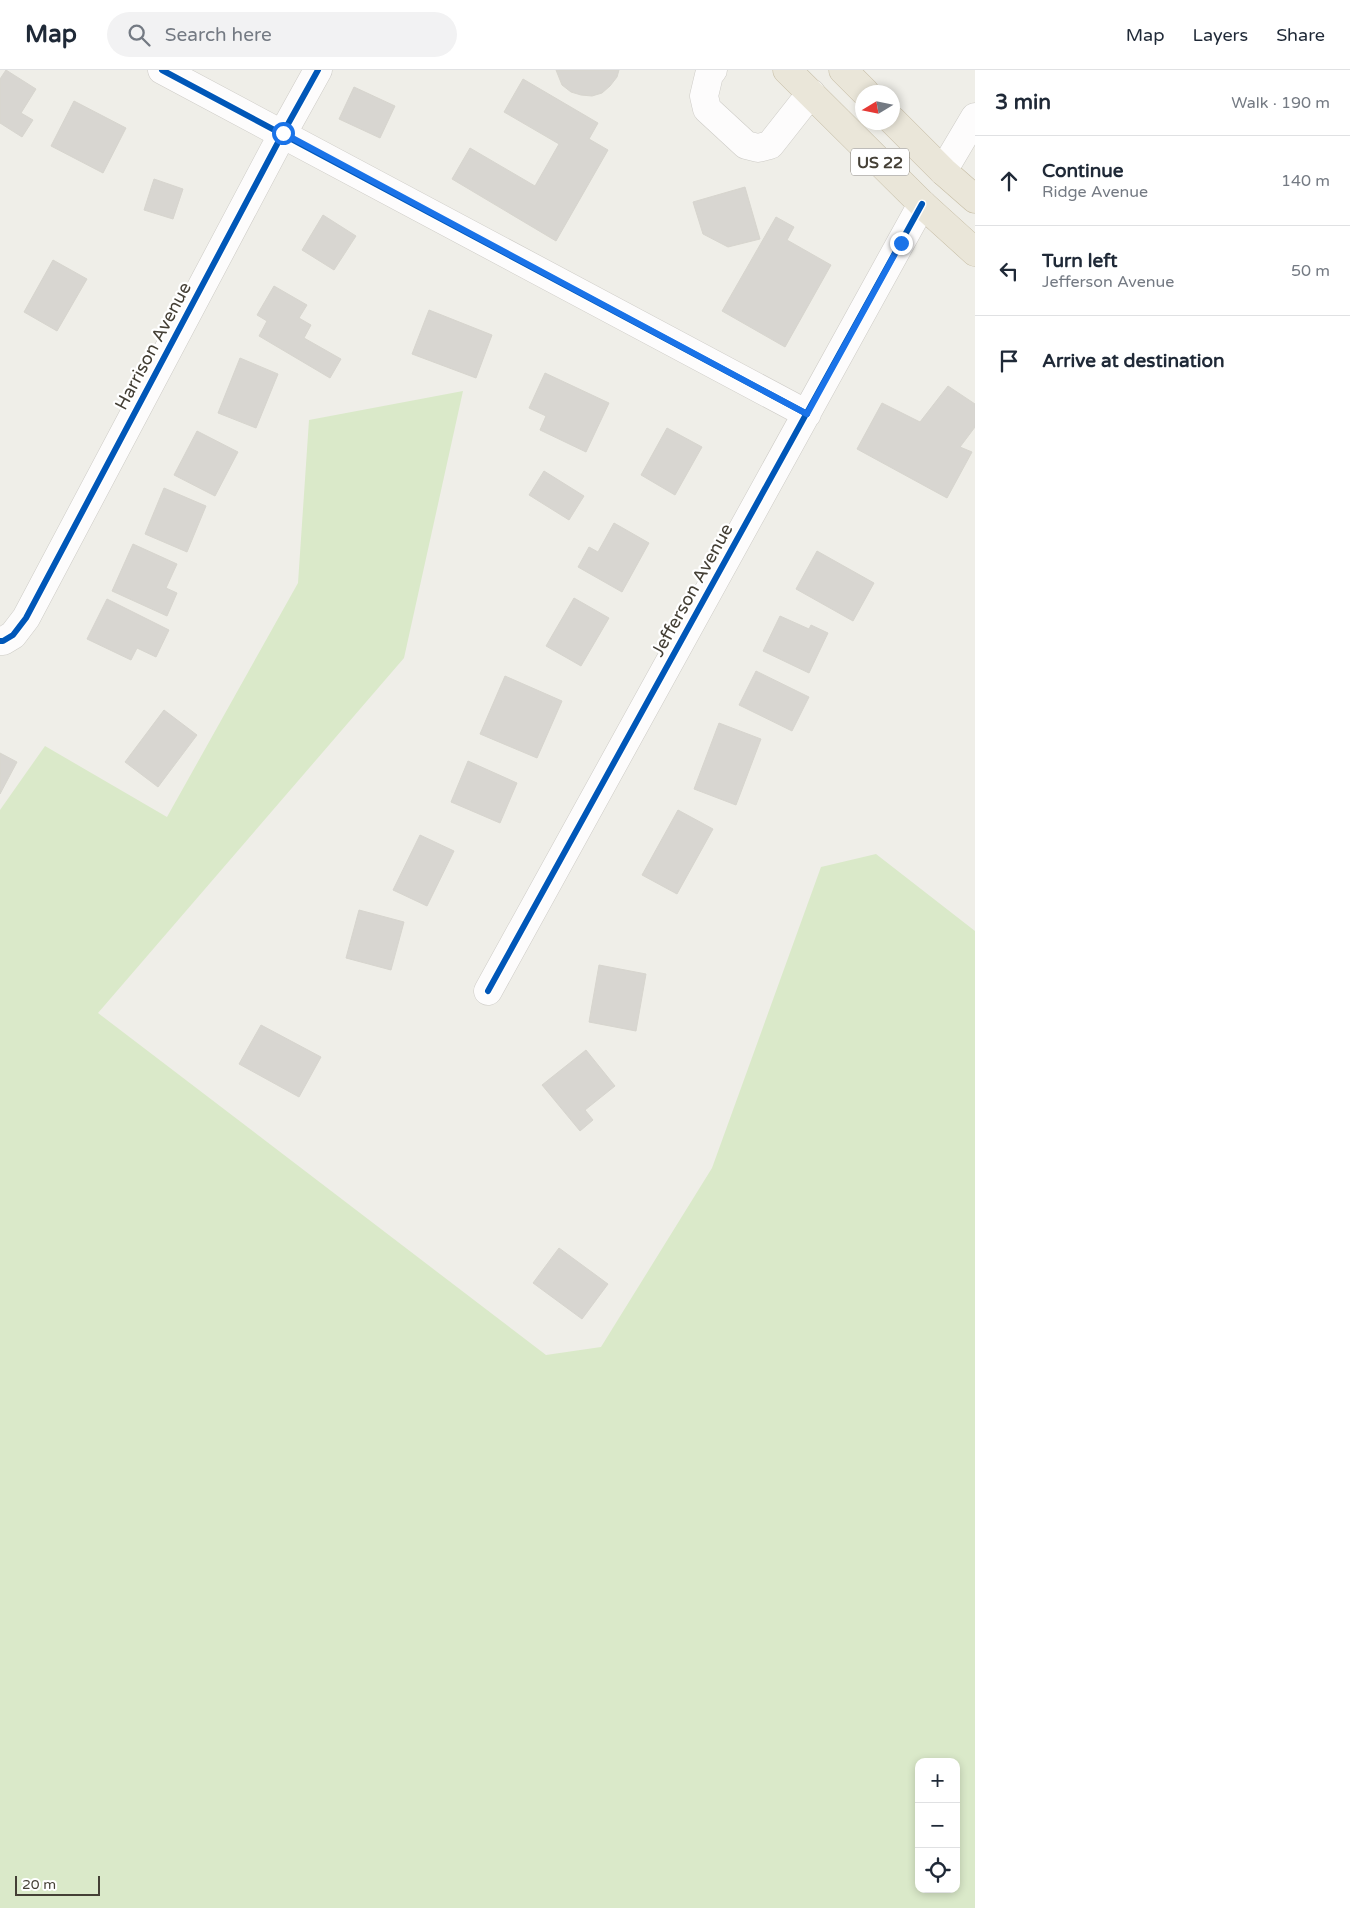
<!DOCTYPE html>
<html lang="en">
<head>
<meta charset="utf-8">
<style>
	body { margin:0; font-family:"Varela Round",sans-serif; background:#f2f2f3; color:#1f2937 }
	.controls { position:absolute; right:15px; bottom:15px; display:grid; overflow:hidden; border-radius:10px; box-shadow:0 2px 8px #0003 }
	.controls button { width:45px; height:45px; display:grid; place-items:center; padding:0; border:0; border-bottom:1px solid #e0e1e3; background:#fff; color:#1f2937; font:25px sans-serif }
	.compass { position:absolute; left:855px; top:15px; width:45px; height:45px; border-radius:50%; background:#fff; box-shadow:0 2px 8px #0003; rotate:260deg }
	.scale { position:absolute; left:15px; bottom:12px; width:85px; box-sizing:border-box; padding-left:5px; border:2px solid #443f35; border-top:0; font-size:14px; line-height:18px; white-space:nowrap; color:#443f35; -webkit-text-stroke:4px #fff; paint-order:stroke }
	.stop { position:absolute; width:15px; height:15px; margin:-11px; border:4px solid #1a73e8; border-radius:50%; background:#fff }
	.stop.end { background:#1a73e8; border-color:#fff; box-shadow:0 1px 5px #0008 }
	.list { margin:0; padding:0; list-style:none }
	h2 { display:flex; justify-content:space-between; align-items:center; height:65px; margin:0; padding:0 20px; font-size:21px }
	h2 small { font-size:16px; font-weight:400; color:#747a83 }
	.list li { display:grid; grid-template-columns:32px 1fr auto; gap:15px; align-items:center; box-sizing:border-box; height:90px; padding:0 20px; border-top:1px solid #e0e1e3 }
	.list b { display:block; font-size:19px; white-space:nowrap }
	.list p { margin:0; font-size:16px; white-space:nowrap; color:#747a83 }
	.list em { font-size:16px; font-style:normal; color:#747a83 }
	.icon { flex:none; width:28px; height:28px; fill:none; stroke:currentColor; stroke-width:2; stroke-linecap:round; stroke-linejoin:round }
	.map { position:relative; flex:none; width:975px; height:1838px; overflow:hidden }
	header { display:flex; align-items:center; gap:30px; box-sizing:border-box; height:70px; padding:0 25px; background:#fff; border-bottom:1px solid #e0e1e3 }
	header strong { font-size:24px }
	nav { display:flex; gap:28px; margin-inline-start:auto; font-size:18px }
	.search { width:350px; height:45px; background:#f2f2f3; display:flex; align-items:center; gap:12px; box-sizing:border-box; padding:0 18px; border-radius:28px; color:#747a83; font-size:19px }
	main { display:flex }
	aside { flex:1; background:#fff }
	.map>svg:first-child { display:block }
</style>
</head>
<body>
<header>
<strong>Map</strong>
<div class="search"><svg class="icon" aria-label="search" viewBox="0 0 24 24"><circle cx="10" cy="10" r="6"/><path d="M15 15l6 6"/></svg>Search here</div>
<nav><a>Map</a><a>Layers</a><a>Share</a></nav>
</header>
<main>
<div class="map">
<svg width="975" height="1838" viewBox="0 0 975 1838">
	<rect width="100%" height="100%" fill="#efeee8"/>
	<path fill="#dae9c9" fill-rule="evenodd" d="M463,321L404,588L98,943L546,1285L601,1277L712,1098L821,797L876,784L975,861V1838H0V740L45,676L167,747L298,513L309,350ZM919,1692H956V1819H919Z"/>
	<path fill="#d8d6d1" stroke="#d7d5ce" d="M6,0L36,19L21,43L33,50L22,67L0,53V9Z
		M556,0H619L617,7L610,16L602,23L592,26L581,25L571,22L562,15Z
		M523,9L598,53L589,69L608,80L556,171L452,109L470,78L535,116L559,74L504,42Z
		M354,17L395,36L380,68L339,49Z
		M74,31L126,58L103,103L51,76Z
		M154,109L183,119L173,149L144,140Z
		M745,117L760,169L728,177L703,164L693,132Z
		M323,145L356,166L334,200L302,180Z
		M776,147L794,157L787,170L831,195L785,277L722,241Z
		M53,190L87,209L57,261L24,242Z
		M274,216L307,235L299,248L311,255L304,268L341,289L330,308L259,266L267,251L257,245Z
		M429,240L492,265L476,308L412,284Z
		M240,288L278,304L256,358L218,343Z
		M545,303L609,333L586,382L540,360L546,346L529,338Z
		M948,316L975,334V357L960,377L972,382L947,428L857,379L882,333L920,352Z
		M667,358L702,377L675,425L641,405Z
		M197,361L238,382L215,426L174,405Z
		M544,401L584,426L569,450L529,425Z
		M164,418L206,436L187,482L145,464Z
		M614,453L649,473L622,522L578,497L589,477L598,482Z
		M133,474L177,494L166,518L177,523L167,546L112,521Z
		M817,481L874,513L853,551L796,519Z
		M574,528L609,548L581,596L546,576Z
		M107,529L169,560L156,587L137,578L131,590L87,569Z
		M780,546L809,559L811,555L828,563L809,603L763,581Z
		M756,601L809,627L792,661L739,635Z
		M505,606L562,631L537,688L480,664Z
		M164,640L197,665L158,717L125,692Z
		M719,653L761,669L736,735L694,719Z
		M0,683L17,692L0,724Z
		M468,691L517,713L500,753L451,732Z
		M678,740L713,759L677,824L642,805Z
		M420,765L454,781L427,836L393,820Z
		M359,840L404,852L391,900L346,888Z
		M599,895L646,904L636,961L589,952Z
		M261,955L321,987L299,1027L239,994Z
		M586,980L615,1016L585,1040L593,1050L580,1061L542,1015Z
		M559,1178L608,1214L582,1249L533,1213Z"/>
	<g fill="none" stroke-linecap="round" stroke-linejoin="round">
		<g stroke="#cdcbc6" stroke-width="29">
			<path id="minor" d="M162,0L807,344
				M713,0L709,5L704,26L707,39L746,75L758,78L770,75L811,23
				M943,101L975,47
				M0,571H3L13,565L26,548L283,63L318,0
				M488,921L922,134"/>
		</g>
		<g stroke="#c5bca4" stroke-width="29">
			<path id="highway" d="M787,0L922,134L975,182
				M843,0L865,22
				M892,50L943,101L975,129"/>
		</g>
		<use href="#minor" stroke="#fdfcfc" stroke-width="28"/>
		<use href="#highway" stroke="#eae6d9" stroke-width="28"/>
		<g stroke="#fff" stroke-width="9">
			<path id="cycleway" d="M162,0L807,344
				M0,571H3L13,565L26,548L283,63L318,0
				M488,921L922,134"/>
		</g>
		<use href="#cycleway" stroke="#0057b8" stroke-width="6"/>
	</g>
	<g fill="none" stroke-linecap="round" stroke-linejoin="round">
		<path stroke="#1a73e8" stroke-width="6" d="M283,63L807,344L901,173"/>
	</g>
	<g text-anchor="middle" stroke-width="4.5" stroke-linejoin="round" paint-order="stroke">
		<rect fill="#fff" stroke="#7c7972" stroke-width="1" x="851" y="78.5" width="58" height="27" rx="4"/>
		<g font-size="16" font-weight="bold" fill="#443f35">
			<text x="880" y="98">US 22</text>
		</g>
		<g font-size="18" fill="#443f35" stroke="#fff">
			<text transform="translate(153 276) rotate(-62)" y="6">Harrison Avenue</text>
			<text transform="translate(692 520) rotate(-61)" y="6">Jefferson Avenue</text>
		</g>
	</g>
</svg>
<div class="controls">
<button>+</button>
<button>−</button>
<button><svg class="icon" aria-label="locate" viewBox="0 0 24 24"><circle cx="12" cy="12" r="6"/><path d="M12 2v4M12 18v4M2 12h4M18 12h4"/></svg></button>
</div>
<svg class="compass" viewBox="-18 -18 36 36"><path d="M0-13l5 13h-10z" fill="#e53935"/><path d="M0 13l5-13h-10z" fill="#747a83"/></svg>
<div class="scale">20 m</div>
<div class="stop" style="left:283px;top:63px"></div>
<div class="stop end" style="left:901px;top:173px"></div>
</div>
<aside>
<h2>3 min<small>Walk · 190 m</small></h2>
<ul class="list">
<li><svg class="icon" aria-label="ahead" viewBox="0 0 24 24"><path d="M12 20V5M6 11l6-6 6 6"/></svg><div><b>Continue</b><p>Ridge Avenue</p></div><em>140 m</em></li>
<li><svg class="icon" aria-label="left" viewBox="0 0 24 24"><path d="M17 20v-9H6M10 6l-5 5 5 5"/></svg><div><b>Turn left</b><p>Jefferson Avenue</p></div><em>50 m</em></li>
<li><svg class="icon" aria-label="arrive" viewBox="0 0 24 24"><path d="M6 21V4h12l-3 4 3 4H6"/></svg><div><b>Arrive at destination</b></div></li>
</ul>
</aside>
</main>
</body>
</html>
